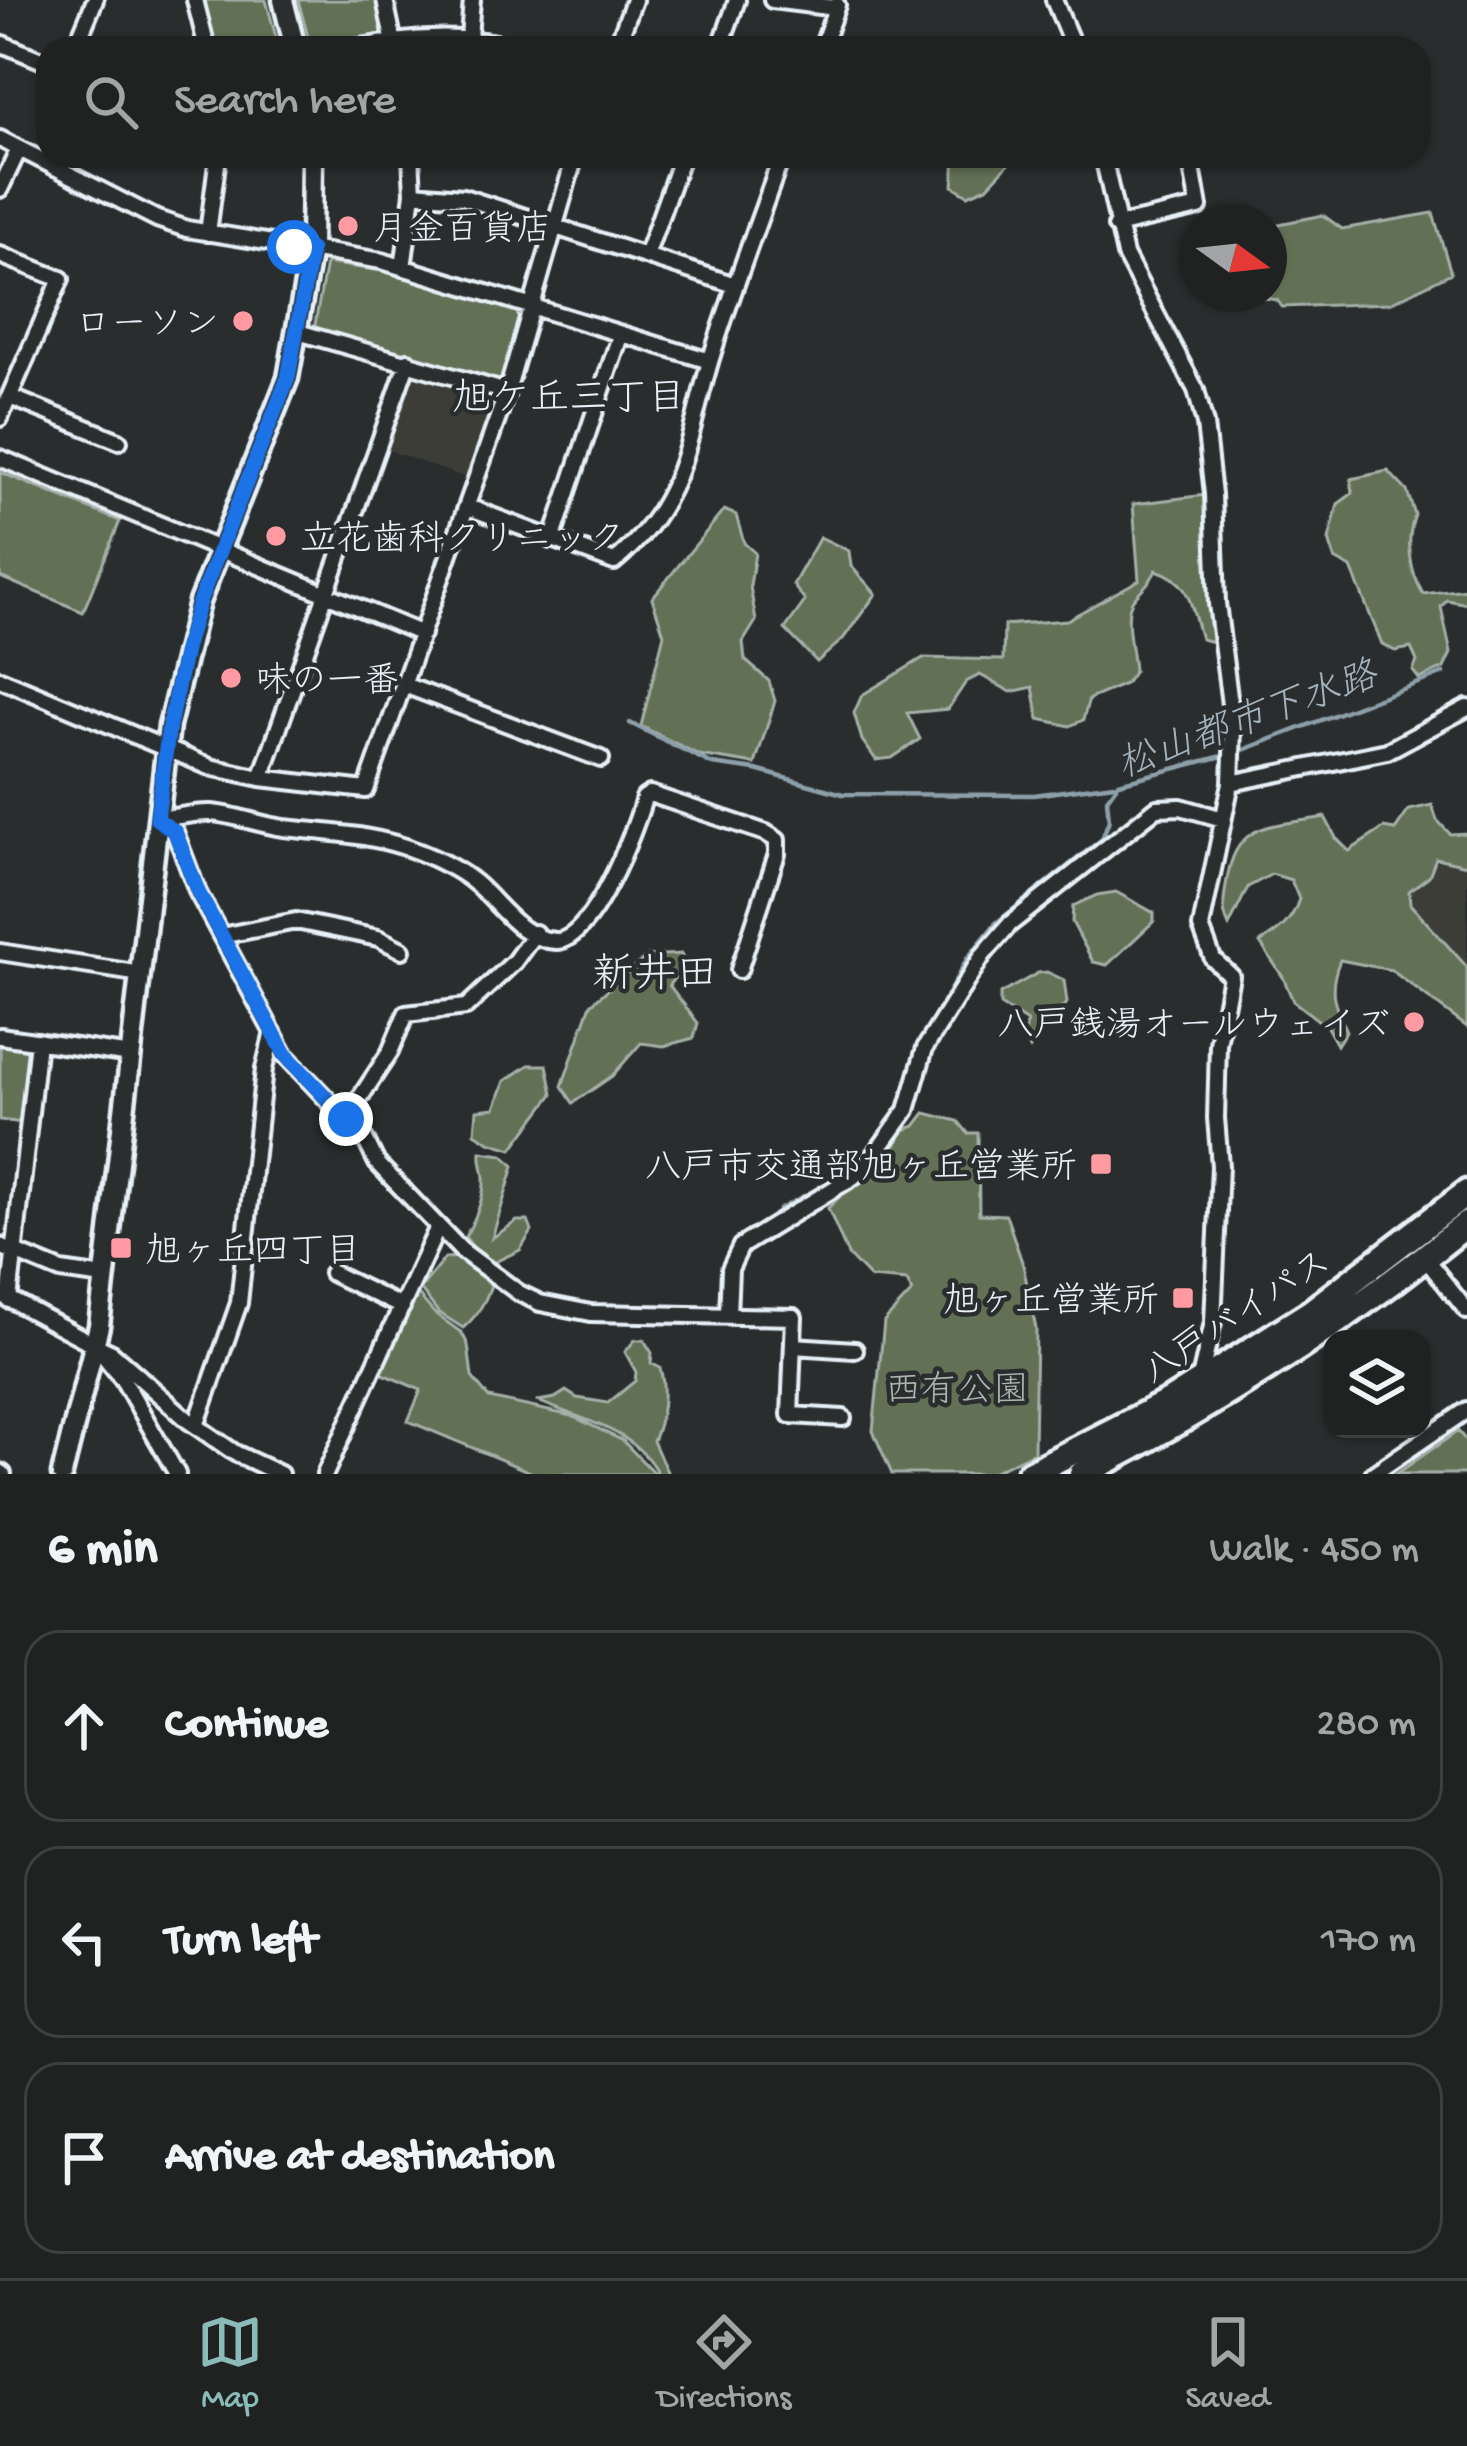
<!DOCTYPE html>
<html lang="en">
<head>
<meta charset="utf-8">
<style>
	body { margin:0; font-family:"Gochi Hand","Klee One",sans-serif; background:#2d2f2f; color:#f1f3f6 }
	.controls { position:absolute; right:36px; bottom:36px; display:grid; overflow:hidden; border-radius:24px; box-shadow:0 3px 9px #0004 }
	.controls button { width:108px; height:108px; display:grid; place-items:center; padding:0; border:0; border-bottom:3px solid #3d3f40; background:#202222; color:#f1f3f6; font:60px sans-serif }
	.compass { position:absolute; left:1179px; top:204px; width:108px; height:108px; border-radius:50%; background:#202222; box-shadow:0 3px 9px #0004; rotate:105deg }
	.stop { position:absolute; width:36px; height:36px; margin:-27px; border:9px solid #1a73e8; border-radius:50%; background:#fff }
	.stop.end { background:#1a73e8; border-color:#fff; box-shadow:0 3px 12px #0008 }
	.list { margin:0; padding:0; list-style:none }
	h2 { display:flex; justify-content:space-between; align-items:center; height:156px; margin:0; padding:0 48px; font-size:51px }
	h2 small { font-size:39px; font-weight:400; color:#a2a4a5 }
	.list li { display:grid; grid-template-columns:78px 1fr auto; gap:36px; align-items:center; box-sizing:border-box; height:192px; margin:0 24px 24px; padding:0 24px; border:3px solid #3d3f40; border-radius:36px }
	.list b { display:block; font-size:45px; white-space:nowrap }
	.list em { font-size:39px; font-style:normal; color:#a2a4a5 }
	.icon { flex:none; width:66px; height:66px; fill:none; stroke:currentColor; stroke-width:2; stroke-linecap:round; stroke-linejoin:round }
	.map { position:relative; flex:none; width:1467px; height:1474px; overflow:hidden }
	.search { position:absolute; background:#202222; box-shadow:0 3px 9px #0004; left:36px; right:36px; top:36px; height:132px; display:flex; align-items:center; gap:30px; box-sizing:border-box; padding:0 42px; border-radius:36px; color:#a2a4a5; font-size:45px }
	.sheet { height:804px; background:#202222 }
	nav { display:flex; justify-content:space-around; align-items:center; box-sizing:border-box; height:168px; border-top:3px solid #3d3f40; background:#202222; font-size:33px; color:#a2a4a5 }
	nav a { display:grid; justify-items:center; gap:6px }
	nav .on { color:#8bbbb9 }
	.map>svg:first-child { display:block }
</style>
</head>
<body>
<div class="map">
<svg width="1467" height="1474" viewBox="0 0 1467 1474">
	<rect width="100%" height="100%" fill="#2a2d2e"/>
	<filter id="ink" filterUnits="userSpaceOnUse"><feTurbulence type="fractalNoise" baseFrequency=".00833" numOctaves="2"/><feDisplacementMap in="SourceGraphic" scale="24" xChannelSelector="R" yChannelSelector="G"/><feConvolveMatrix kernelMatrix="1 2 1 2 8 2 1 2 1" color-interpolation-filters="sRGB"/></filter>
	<g filter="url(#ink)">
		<path fill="#3d3d38" d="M417,369L492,395L497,401L469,479L385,449L410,376Z
			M1467,845V974L1386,891Z"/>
		<path fill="#626f57" stroke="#a5b0a8" stroke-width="3" d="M203,0H266L279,48H215Z
			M298,0H379L385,28L380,39L311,48Z
			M955,156H1016L987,187L968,195L953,186Z
			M1433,213L1451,273L1390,303L1282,307L1277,300L1237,294H1269V226L1323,215L1342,229Z
			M326,263L403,274L514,306L519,318L503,380L494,384L314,330Z
			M1388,471L1407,491L1415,515C1405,541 1410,571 1423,594L1467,589V604L1447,600L1441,607L1451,653L1444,668L1419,679L1413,671L1417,661L1411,648L1395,651L1382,644L1351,568L1335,559L1329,540L1338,504L1353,493L1351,479Z
			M0,472L120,521L83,612L0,577Z
			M1206,495L1212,602L1217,637L1213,642L1201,639C1191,607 1192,581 1156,570C1150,585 1140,589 1132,601C1123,617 1133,651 1134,671L1125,684L1089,699L1083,720L1070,726L1039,719L1033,687L1011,692L980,675L966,682L948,709L907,713L920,739L892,758L876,760L862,740L854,713L862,695L923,658L1003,660L1004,625L1067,620L1139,580L1133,504Z
			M724,510L736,515L744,543L755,553L750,586L756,621L743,642L745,660L769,681L775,701L755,764L699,755L641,726L664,634L652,598Z
			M820,537L849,551L851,566L876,594L843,639L817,662L785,629L805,601L793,585Z
			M1432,805L1437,820L1450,834L1467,833V865L1436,858L1429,876L1409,891L1410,904L1467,967V1027L1391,970L1340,960C1328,988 1333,1004 1346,1031L1337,1045L1327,1027L1293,1001L1283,977L1260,943C1280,930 1292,922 1299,899L1291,880L1272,874L1248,887L1229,926C1221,910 1224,898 1227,880C1236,819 1274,827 1325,817L1336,838L1349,851L1384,828L1395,830L1409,810Z
			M1116,892L1154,913V921L1107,965L1093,962L1072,922L1073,906L1097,895Z
			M681,954L685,964L669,985L698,1023L694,1038L664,1046L641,1043L612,1076L573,1103L562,1086L591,1004L647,956Z
			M1047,972L1064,980L1067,1003L1049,1020L1030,1049L1024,1040L1027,1022L1000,1005V994L1038,973Z
			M0,1041L26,1045L31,1053L23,1123L0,1120Z
			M529,1065H547L553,1094L512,1149L489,1142L475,1133L477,1110L495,1108L505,1081Z
			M925,1113L958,1121L968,1133H978L979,1214L1006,1215L1023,1265L1036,1329L1034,1452L988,1474H892L873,1431L884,1322L912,1292L907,1281L870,1278L848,1255L828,1208L860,1177L887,1167L902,1131L915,1126Z
			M481,1152L503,1155L514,1166L492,1238L517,1221H528L532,1231L520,1250L495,1262C494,1287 482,1312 463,1328L438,1312L420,1289L445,1258L461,1257L472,1246L465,1237C475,1220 488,1191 483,1171C482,1164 480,1159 481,1152Z
			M416,1292L434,1313L462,1333L468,1345L472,1377L489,1398L572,1416L623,1441L655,1474H535L408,1421L421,1390L376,1371Z
			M635,1340H644L652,1353L651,1363L660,1368C667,1391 662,1420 653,1441L668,1474H658C634,1428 580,1420 538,1401L555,1398L566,1391L577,1398L608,1403L635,1381L636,1372L625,1352Z
			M1458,1431L1467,1442V1474H1396Z"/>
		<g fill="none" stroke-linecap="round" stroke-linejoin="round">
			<path stroke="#8da0aa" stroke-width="4.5" d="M630,723L712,764L756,770L843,794L1034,795L1114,784
				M926,1034L967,959L996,923L1102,839L1109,820L1107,799L1119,783L1238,752L1444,673
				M897,1112L916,1055
				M779,1210L845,1173L883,1131"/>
			<g stroke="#e8f1f8" stroke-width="22">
				<path id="minor" d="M195,0L207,48
					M385,0L395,48
					M772,0L836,8
					M1054,0L1074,48
					M469,37L472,0
					M0,43L48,63
					M75,48L95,0
					M355,48C411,37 465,34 520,48
					M616,48L634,0
					M720,48L737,0
					M822,48L837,5
					M0,139L157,219L187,229L382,261L710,361
					M1103,156L1125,255L1196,390L1205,424L1213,494L1217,603L1233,728L1231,783L1201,927L1213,959L1231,976L1218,1044L1216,1118L1220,1166L1213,1322L1199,1383
					M0,189L19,149
					M413,193L463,197L735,285
					M1116,226L1199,207L1190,156
					M208,233L218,156
					M0,255L61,279L0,418
					M646,256L682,156
					M403,268L413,193L411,156
					M298,332L507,392
					M10,397L119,441
					M0,458L422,634
					M468,507L614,562C689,500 686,435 714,349C735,284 759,220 782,156
					M552,540L620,336
					M0,679L210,767L261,778L366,790L507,392L575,156
					M404,685L601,759
					M261,778L408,361
					M1231,783L1387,751L1467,708
					M221,936L296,921L378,938L402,950
					M0,952L141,974
					M739,970L777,854V840L766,833L650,794L644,798C636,828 592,942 556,941C521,940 499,903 475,883C461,871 437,859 419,852C375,834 330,833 284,828C260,825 236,815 212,813C194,812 174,818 157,819L175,832L198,893L285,1055L365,1139L377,1163L461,1250L519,1293L540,1303L591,1313L794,1317L790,1415L843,1418
					M0,1036L131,1055
					M346,1119L390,1052L406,1014L466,1007L514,962L535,933
					M0,1246L61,1271L104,1277
					M1425,1258L1467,1311
					M332,1273L402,1307
					M0,1294L95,1345
					M9,1300L38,1041
					M728,1314L730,1269L741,1246L853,1177L873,1157L907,1110L925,1048L983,955L1010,924L1157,808L1181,807L1223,819
					M793,1346L855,1350
					M196,1426L239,1303L264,1069L273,1032
					M0,1472L3,1474
					M177,1474L122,1378L95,1345L112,1353L189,1421L235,1453L280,1474
					M325,1474L438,1227
					M1373,1474L1467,1410"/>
			</g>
			<g stroke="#e8f1f8" stroke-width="27">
				<path id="tertiary" d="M283,0L295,48
					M62,1474L99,1326L169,726L199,602L288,378L311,250L312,156"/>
			</g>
			<g stroke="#e8f1f8" stroke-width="33">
				<path id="trunk" d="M1029,1474L1171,1401L1310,1313L1467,1193
					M1082,1474C1220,1403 1347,1321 1467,1224"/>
			</g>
			<use href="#minor" stroke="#2a2d2e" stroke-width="14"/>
			<use href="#tertiary" stroke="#2a2d2e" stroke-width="18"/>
			<use href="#trunk" stroke="#2a2d2e" stroke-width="24"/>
		</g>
	</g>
	<g fill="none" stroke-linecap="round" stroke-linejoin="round" filter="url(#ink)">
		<path stroke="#1a73e8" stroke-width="15" d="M294,247L311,250L288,378L199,602L186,646L169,726L157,819L175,832L198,892L285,1054L346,1119"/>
	</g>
	<g fill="#ff9aa2" stroke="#2a2d2e" stroke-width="4.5">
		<circle cx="348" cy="226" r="12"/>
		<circle cx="243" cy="321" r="12"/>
		<circle cx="276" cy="536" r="12"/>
		<circle cx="231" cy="678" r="12"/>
		<circle cx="1414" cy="1022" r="12"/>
		<rect x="1089" y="1152" width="24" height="24" rx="6"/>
		<rect x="109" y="1236" width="24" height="24" rx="6"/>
		<rect x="1171" y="1286" width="24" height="24" rx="6"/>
	</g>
	<g text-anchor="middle" stroke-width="9" stroke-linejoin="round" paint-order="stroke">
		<g font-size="36" fill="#e8f1f8" stroke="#2a2d2e" text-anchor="start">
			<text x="372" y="239">月金百貨店</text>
			<text x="219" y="334" text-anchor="end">ローソン</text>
			<text x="300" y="549">立花歯科クリニック</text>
			<text x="255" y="691">味の一番</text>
			<text x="1390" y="1035" text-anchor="end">八戸銭湯オールウェイズ</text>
			<text x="1077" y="1177" text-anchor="end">八戸市交通部旭ヶ丘営業所</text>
			<text x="145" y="1261">旭ヶ丘四丁目</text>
			<text x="1159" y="1311" text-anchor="end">旭ヶ丘営業所</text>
		</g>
		<g font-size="36" fill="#e8f1f8" stroke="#2a2d2e">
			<text transform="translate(1235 1314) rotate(-33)" y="13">八戸バイパス</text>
		</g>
		<g font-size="36" fill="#acb6b0" stroke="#2a2d2e">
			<text x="957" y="1400">西有公園</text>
		</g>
		<g font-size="39" fill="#e8f1f8" stroke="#2a2d2e">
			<text x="569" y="409">旭ケ丘三丁目</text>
		</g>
		<g font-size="39" font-style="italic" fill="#a4b4be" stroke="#2a2d2e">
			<text transform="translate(1246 717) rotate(-20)" y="14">松山都市下水路</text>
		</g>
		<g font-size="42" fill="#e8f1f8" stroke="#2a2d2e">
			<text x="655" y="986">新井田</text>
		</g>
	</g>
</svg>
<div class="controls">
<button><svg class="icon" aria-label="layers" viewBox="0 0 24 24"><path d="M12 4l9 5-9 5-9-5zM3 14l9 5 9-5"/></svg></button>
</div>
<svg class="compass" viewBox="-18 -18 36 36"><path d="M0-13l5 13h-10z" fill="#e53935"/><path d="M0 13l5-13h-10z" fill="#a2a4a5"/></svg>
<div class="stop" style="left:294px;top:247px"></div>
<div class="stop end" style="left:346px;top:1119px"></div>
<div class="search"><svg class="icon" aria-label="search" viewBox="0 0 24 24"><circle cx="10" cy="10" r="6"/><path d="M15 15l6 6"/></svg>Search here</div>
</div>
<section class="sheet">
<h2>6 min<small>Walk · 450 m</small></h2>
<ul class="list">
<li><svg class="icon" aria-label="ahead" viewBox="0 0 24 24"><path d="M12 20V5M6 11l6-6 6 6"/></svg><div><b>Continue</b></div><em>280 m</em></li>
<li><svg class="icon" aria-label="left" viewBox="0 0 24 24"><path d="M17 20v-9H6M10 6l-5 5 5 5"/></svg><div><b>Turn left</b></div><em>170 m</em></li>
<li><svg class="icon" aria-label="arrive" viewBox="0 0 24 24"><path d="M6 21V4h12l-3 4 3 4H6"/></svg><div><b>Arrive at destination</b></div></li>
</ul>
</section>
<nav>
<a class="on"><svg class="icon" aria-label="map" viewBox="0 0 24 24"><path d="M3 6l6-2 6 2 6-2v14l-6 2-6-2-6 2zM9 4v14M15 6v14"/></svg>Map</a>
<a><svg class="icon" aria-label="directions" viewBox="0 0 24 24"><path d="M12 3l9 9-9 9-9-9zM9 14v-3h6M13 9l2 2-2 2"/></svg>Directions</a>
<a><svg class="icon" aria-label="saved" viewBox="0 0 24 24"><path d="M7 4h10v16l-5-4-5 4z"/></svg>Saved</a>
</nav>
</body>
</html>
